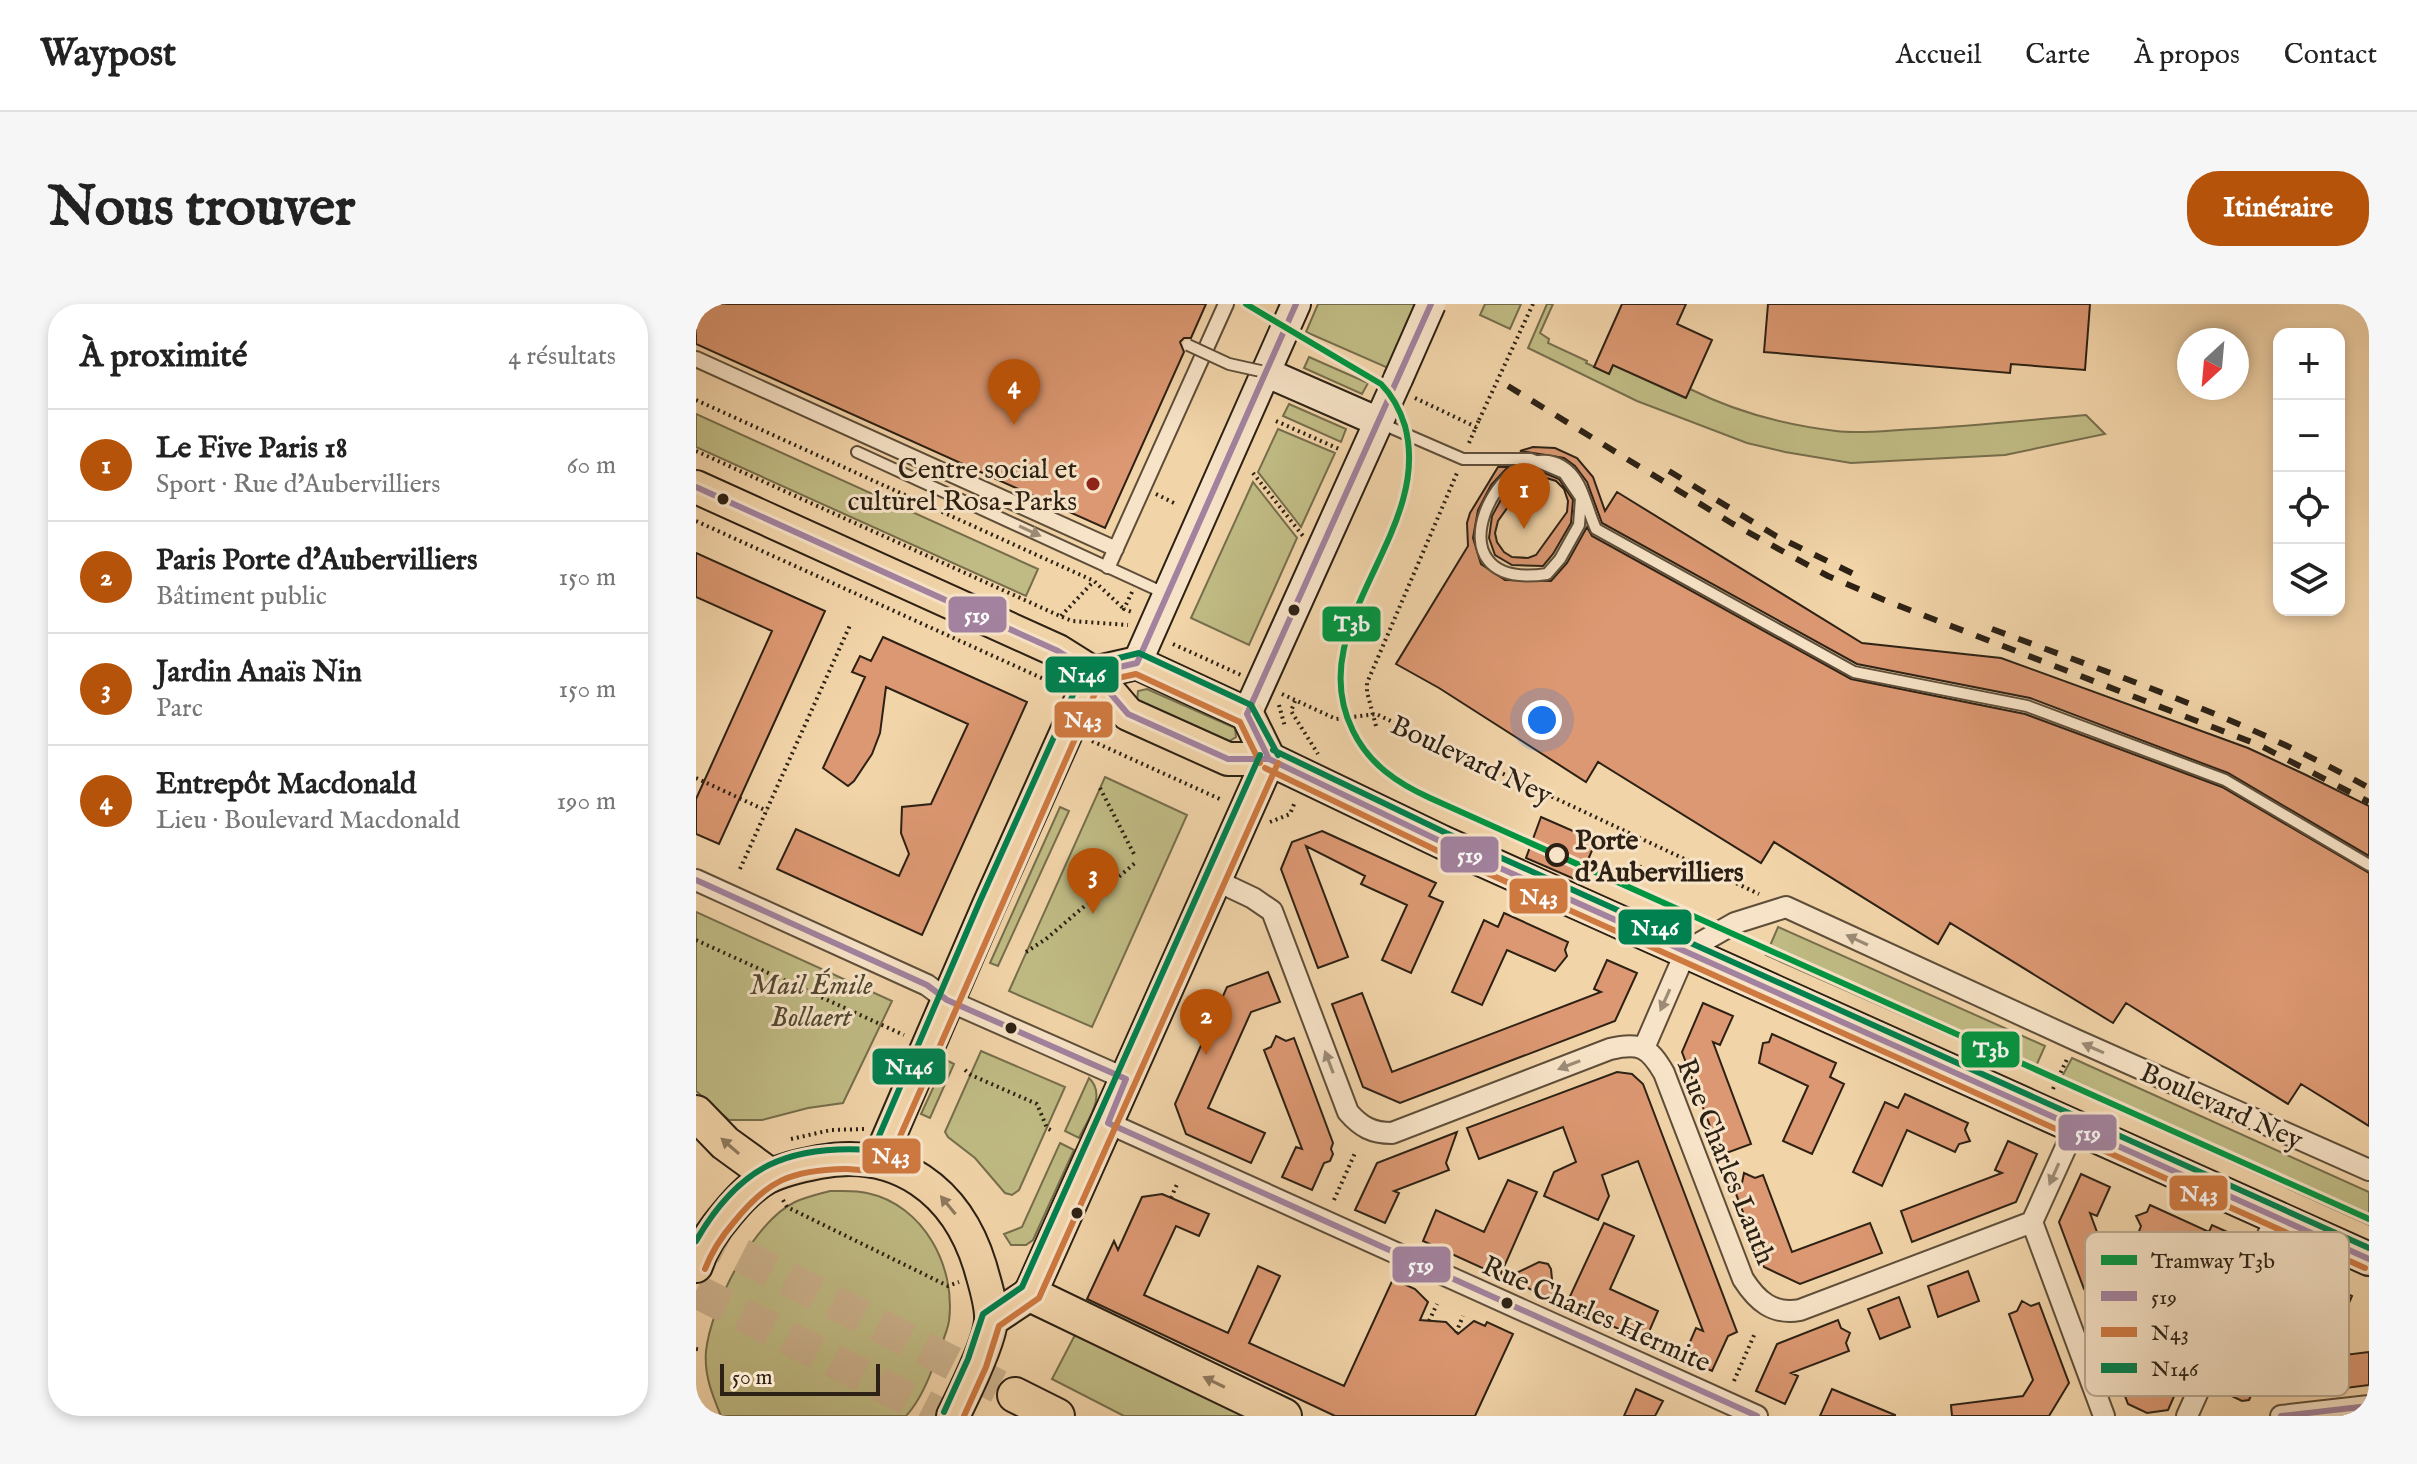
<!DOCTYPE html>
<html lang="fr">
<head>
<meta charset="utf-8">
<style>
	body { margin:0; font-family:"IM FELL English",serif; background:#f6f6f6; color:#222 }
	.controls { position:absolute; right:24px; top:24px; display:grid; overflow:hidden; border-radius:16px; box-shadow:0 4px 12px #0003 }
	.controls button { width:72px; height:72px; display:grid; place-items:center; padding:0; border:0; border-bottom:2px solid #e0e0e0; background:#fff; color:#222; font:40px sans-serif }
	.compass { position:absolute; left:1481px; top:24px; width:72px; height:72px; border-radius:50%; background:#fff; box-shadow:0 4px 12px #0003; rotate:206deg }
	.scale { position:absolute; left:24px; bottom:20px; width:160px; box-sizing:border-box; padding-left:8px; border:4px solid #2c2114; border-top:0; font-size:22px; line-height:28px; white-space:nowrap; color:#2c2114; -webkit-text-stroke:6px #f7e3c7; paint-order:stroke }
	.you { position:absolute; left:846px; top:416px; width:28px; height:28px; margin:-20px; border:6px solid #fff; border-radius:50%; background:#1a73e8; box-shadow:0 0 0 12px #1a73e833 }
	.badge { display:grid; place-items:center; width:52px; height:52px; border-radius:50%; background:#b45309; color:#fff; font-size:26px; font-weight:700 }
	.pin { position:absolute; translate:-50% -66px; filter:drop-shadow(0 2px 4px #0008) }
	.pin::after { content:''; position:absolute; top:42px; width:28px; height:24px; background:inherit; clip-path:polygon(0 0,100% 0,50% 100%) }
	.list { margin:0; padding:0; list-style:none }
	h2 { display:flex; justify-content:space-between; align-items:center; height:104px; margin:0; padding:0 32px; font-size:34px }
	h2 small { font-size:26px; font-weight:400; color:#767676 }
	.list li { display:grid; grid-template-columns:52px 1fr auto; gap:24px; align-items:center; box-sizing:border-box; height:112px; padding:0 32px; border-top:2px solid #e0e0e0 }
	.list b { display:block; font-size:30px; white-space:nowrap }
	.list p { margin:0; font-size:26px; white-space:nowrap; color:#767676 }
	.list em { font-size:26px; font-style:normal; color:#767676 }
	.icon { flex:none; width:44px; height:44px; fill:none; stroke:currentColor; stroke-width:2; stroke-linecap:round; stroke-linejoin:round }
	.map { position:relative; flex:none; width:1673px; height:1112px; overflow:hidden; border-radius:32px }
	header { display:flex; align-items:center; gap:48px; box-sizing:border-box; height:112px; padding:0 40px; background:#fff; border-bottom:2px solid #e0e0e0 }
	header strong { font-size:38px }
	nav { display:flex; gap:44px; margin-inline-start:auto; font-size:28px }
	.intro { display:flex; align-items:center; justify-content:space-between; box-sizing:border-box; height:192px; padding:0 48px }
	h1 { margin:0; font-size:56px }
	.button { padding:20px 36px; border-radius:32px; background:#b45309; color:#fff; font-size:28px; font-weight:700 }
	main { display:flex; gap:48px; padding:0 48px }
	aside { flex:1; background:#fff; border-radius:32px; box-shadow:0 4px 12px #0003 }
	.map>svg:first-child { display:block }
</style>
</head>
<body>
<header>
<strong>Waypost</strong>
<nav><a>Accueil</a><a>Carte</a><a>À propos</a><a>Contact</a></nav>
</header>
<div class="intro"><h1>Nous trouver</h1><a class="button">Itinéraire</a></div>
<main>
<aside>
<h2>À proximité<small>4 résultats</small></h2>
<ul class="list">
<li><span class="badge">1</span><div><b>Le Five Paris 18</b><p>Sport · Rue d'Aubervilliers</p></div><em>60 m</em></li>
<li><span class="badge">2</span><div><b>Paris Porte d'Aubervilliers</b><p>Bâtiment public</p></div><em>150 m</em></li>
<li><span class="badge">3</span><div><b>Jardin Anaïs Nin</b><p>Parc</p></div><em>150 m</em></li>
<li><span class="badge">4</span><div><b>Entrepôt Macdonald</b><p>Lieu · Boulevard Macdonald</p></div><em>190 m</em></li>
</ul>
</aside>
<div class="map">
<svg width="1673" height="1112" viewBox="0 0 1673 1112">
	<rect width="100%" height="100%" fill="#f2d4a9"/>
	<filter id="stains"><feTurbulence type="fractalNoise" baseFrequency=".0025" numOctaves="4"/><feColorMatrix values="0 0 0 0 .2 0 0 0 0 .09 0 0 0 0 .02 0 0 0 .5 -.17"/></filter>
	<radialGradient id="worn" r=".72"><stop offset=".6" stop-color="#630" stop-opacity="0"/><stop offset="1" stop-color="#630" stop-opacity=".3"/></radialGradient>
	<path fill="#c0bb84" stroke="#766e4c" stroke-width="2" d="M622,0H721L692,64L610,28Z
		M789,0H825L814,25L784,11Z
		M851,0H857L844,29L853,35L852,39L891,57L890,59L913,70L917,61L989,94L994,85C1040,108 1088,121 1140,127C1166,130 1194,126 1220,125C1277,122 1333,116 1390,111L1409,130L1309,151L1155,159L1089,148L1051,139L941,97L832,44Z
		M613,53L672,79L666,90L608,64Z
		M593,100L650,125L645,138L587,112Z
		M0,110L342,265L330,292L0,143Z
		M582,125L639,149L605,223L562,168Z
		M557,178L601,234L553,341L495,314Z
		M451,385L539,424L540,433L532,438L441,397L442,387Z
		M409,473L491,511L396,723L313,687Z
		M364,503L373,507L302,662L294,659Z
		M0,608L196,697L147,799L112,804L66,816H33L0,787Z
		M1082,623L1349,742L1337,769L1070,651Z
		M285,747L369,783L323,886L316,891L309,889L279,854L252,833L249,828Z
		M1376,754L1673,888V921L1362,780Z
		M250,756L258,760L234,814L225,810Z
		M393,774C411,791 392,815 383,834L369,827Z
		M364,839L378,846L337,936L330,941H315L308,930L326,923Z
		M134,887C146,887 160,886 171,889C228,901 260,963 253,1017C251,1029 245,1041 241,1052C234,1073 225,1096 210,1112H25C16,1090 8,1071 10,1047C15,1002 57,918 99,898C110,893 123,890 134,887Z
		M381,1027L560,1112H428L356,1075Z"/>
	<path fill="#dc9872" stroke="#2c2114" stroke-width="2" fill-rule="evenodd" d="M0,0H510L495,34H488L484,38L488,48L409,224L0,40Z
		M926,0H990L981,20L1016,36L990,94L917,61L913,70L898,63Z
		M1072,0H1394L1389,66L1315,60L1314,69L1068,48Z
		M837,143L859,144L881,154L897,173L909,207L921,188L1166,339L1305,354L1552,444L1608,470L1673,502V552L1532,469L1334,394L1161,360L906,219L891,178L879,162L868,154L824,147Z
		M802,163H812L795,181L782,206L777,234L785,260L809,276L855,277L871,259L891,223L896,232L1155,375L1329,410L1526,483L1673,569V822L1605,780L1592,800L1430,699L1417,719L1254,619L1242,640L1078,538L1065,559L902,458L890,478L743,384L700,360L772,242L771,219L774,209Z
		M841,166L863,175L877,196L875,219L857,250L847,262L816,261L799,251L793,234L796,212L808,190L825,173ZM847,173L860,177L868,185L872,197L871,208L840,251L832,254L816,253L808,248L801,238L799,229L802,217L826,183L838,174Z
		M0,249L129,307L23,540L0,530V495L76,327L0,293Z
		M187,333L331,398L226,631L81,565L100,525L203,572L213,550L205,529L206,503L235,500L272,420L190,383L184,429L176,450L158,477L152,482L127,464L169,373L156,368L164,352L175,357Z
		M845,513L900,537L883,577L830,554Z
		M626,527L740,579L733,592L747,598L715,669L686,656L711,601L665,580L669,572L610,542L652,653L622,664L585,565L596,538Z
		M808,609L872,638L869,646L871,652L859,667L811,646L786,701L756,688L788,616L802,623Z
		M911,656L941,669L919,717L704,799L667,783L636,700L666,689L696,768L905,688L898,685Z
		M572,668L584,698L555,708L512,804L569,829L555,859L490,830L479,800L531,683Z
		M1007,699L1037,712L1024,741L1017,738L1055,840L1025,851L986,748Z
		M1076,730L1140,759L1134,773L1148,780L1116,850L1087,837L1112,782L1063,759L1067,739L1073,738Z
		M580,732L590,737L598,734L637,839L635,845L637,850L634,857L628,859L616,886L586,873L600,843L606,845L568,746L575,743Z
		M921,768L936,770L947,780L1041,1028L1032,1032L1016,1067L987,1054L1000,1024L1007,1027L942,857L906,871L913,892L902,916L848,892L858,868L880,858L867,823L783,855L771,824Z
		M1209,790L1272,819L1269,826L1274,837L1263,840L1259,848L1211,826L1186,882L1157,868L1189,798L1202,804Z
		M761,828L750,859L753,866L698,887L703,889L689,919L659,906L681,859Z
		M1312,837L1341,850L1320,898L1216,938L1205,907L1306,869L1299,866Z
		M1048,869L1059,874L1067,871L1096,948L1174,919L1186,949L1104,980L1068,963L1037,882L1046,879Z
		M1385,870L1414,883L1401,912L1394,909L1418,974L1388,985L1363,918Z
		M812,876L841,888L804,972L727,937L740,906L788,928Z
		M466,890L513,910L503,932L480,922L448,991L532,1029L562,962L584,972L553,1039L648,1082L697,975L719,985L732,998L724,1016L750,1018L762,1030L778,1017L789,1022L791,1018L817,1030L779,1112H639L391,995L418,937L422,946L446,893Z
		M1454,901L1513,928L1516,921L1536,930L1526,950L1533,954L1529,963L1535,965L1501,1041L1482,1038L1479,1032L1472,1028L1503,958L1442,930L1445,922L1440,912L1451,908Z
		M908,919L938,932L914,985L962,1007L949,1037L870,1001Z
		M843,958L852,960L855,965L858,996L810,974Z
		M1594,964L1656,992L1643,1022L1597,1001L1553,1096L1546,1097L1523,1086L1571,981L1577,984L1581,975L1587,978Z
		M1272,967L1283,997L1242,1013L1232,982Z
		M1203,993L1214,1023L1184,1035L1172,1005Z
		M1326,997L1335,1002L1343,999L1373,1079L1353,1112H1256L1255,1101L1327,1092L1337,1076L1313,1010L1321,1007Z
		M1432,1009L1457,1077L1480,1088L1472,1106L1451,1109L1432,1100L1402,1020Z
		M1142,1016L1145,1024L1154,1029L1150,1039L1153,1047L1095,1069L1102,1072L1089,1100L1060,1087L1081,1040Z
		M1673,1048V1081L1603,1090L1599,1057Z
		M940,1085L967,1097L959,1112H928Z
		M1136,1085L1199,1111V1112H1124Z"/>
	<g fill="none" stroke-linecap="round" stroke-linejoin="round">
		<path stroke="#cab08b" stroke-width="34" stroke-dasharray="34 17" stroke-linecap="butt" d="M0,928L319,1091
			M0,987L246,1112"/>
		<g stroke="#5e4e39" stroke-width="14">
			<path id="service" d="M684,119L767,155H835L868,169L885,194L883,221L864,255L851,270C726,289 805,126 866,162C887,174 890,204 900,225L1158,368L1331,402L1529,476L1673,561
				M161,148L468,289"/>
		</g>
		<g stroke="#5e4e39" stroke-width="18">
			<path id="pedestrian" d="M0,55L420,245
				M412,262L530,0"/>
		</g>
		<g stroke="#5e4e39" stroke-width="24">
			<path id="minor" d="M0,576L231,681L251,696L430,775
				M519,576L557,594L576,607L652,808C665,823 676,829 696,829L914,745C944,738 953,743 968,769L1047,975C1061,997 1077,1011 1104,1006L1336,918
				M948,744L990,647L1039,619L1090,603L1380,736L1673,866
				M412,819L1061,1112
				M1380,821L1336,918L1408,1112
				M1491,1112L1580,913
				M1585,1112L1673,1102"/>
		</g>
		<g stroke="#2c2114" stroke-width="32">
			<path id="secondary" d="M569,68L683,118
				M441,359L600,0
				M551,410L702,75"/>
		</g>
		<g stroke="#2c2114" stroke-width="36">
			<path id="primary" d="M0,183L362,347L397,369L432,410L532,455H573L746,538L1673,955
				M397,369L441,359L551,410L573,455
				M183,856L293,601L397,369
				M0,962C6,943 18,925 31,910C61,873 77,867 123,858C202,843 261,887 284,962C288,977 296,1000 295,1016C294,1037 267,1092 257,1112
				M295,1016L334,990L573,455"/>
		</g>
		<g stroke="#2c2114" stroke-width="38">
			<path id="trunk" d="M0,809L29,839L73,871
				M334,990L588,1112
				M319,1091L361,1112"/>
		</g>
		<path stroke="#2c2114" stroke-width="4" stroke-dasharray="2 4" stroke-linecap="butt" d="M719,94L780,123L783,116
			M0,96L398,277L428,305
			M580,117L643,145
			M773,139L780,123
			M0,147L364,312L376,317L432,321
			M557,169L607,232
			M460,190L478,199
			M0,217L350,376L359,386
			M436,288L428,305L436,308
			M365,312L397,278
			M477,340L545,371
			M586,390L640,415L680,410L1063,590
			M599,397L595,407L622,450
			M583,401L589,423
			M680,422L671,388V379L761,169
			M396,437L526,496
			M0,474L71,507
			M404,484L439,552
			M574,518L594,510L599,498
			M938,560L971,575
			M44,565L155,319
			M0,636L208,731
			M330,648L350,635L439,559
			M269,766L275,771L341,800L351,824L358,828
			M1357,785L1372,753
			M95,835L135,826L169,825
			M475,894L482,878
			M87,896L91,903L252,982L263,978
			M638,896L659,849
			M733,1017L741,1000
			M760,1029L767,1012
			M0,1045L5,1046
			M1038,1077L1059,1029"/>
		<use href="#service" stroke="#f7e3c7" stroke-width="10"/>
		<use href="#pedestrian" stroke="#f7e3c7" stroke-width="14"/>
		<use href="#minor" stroke="#f7e3c7" stroke-width="20"/>
		<use href="#secondary" stroke="#f7e3c7" stroke-width="28"/>
		<use href="#primary" stroke="#f2d4a9" stroke-width="32"/>
		<use href="#trunk" stroke="#f2d4a9" stroke-width="34"/>
		<path stroke="#2c2114" stroke-width="6" stroke-dasharray="14 14" stroke-linecap="butt" d="M812,82L1037,220L1132,272L1193,298L1563,441L1673,498
			M973,167L1080,232L1162,272
			M1296,325C1424,373 1554,417 1673,484"/>
		<g stroke="#5e4e39" stroke-width="14" stroke-linecap="butt">
			<path id="service-bridge" d="M492,41L533,60L569,68"/>
		</g>
		<g stroke="#2c2114" stroke-width="32" stroke-linecap="butt">
			<path id="secondary-bridge" d="M702,75L735,0"/>
		</g>
		<path stroke="#2c2114" stroke-width="4" stroke-dasharray="2 4" stroke-linecap="butt" d="M783,116L837,0"/>
		<use href="#service-bridge" stroke="#f7e3c7" stroke-width="10"/>
		<use href="#secondary-bridge" stroke="#f7e3c7" stroke-width="28"/>
		<g stroke="#f7e3c7" stroke-width="12">
			<path id="bus-1" d="M0,183L362,347L397,369L432,410L532,455H573L746,538L1673,955
				M397,369L441,359L600,0
				M573,455L551,410L735,0
				M0,576L231,681L251,696L430,775L412,819L1061,1112
				M1585,1112L1673,1102"/>
		</g>
		<g stroke="#f7e3c7" stroke-width="12">
			<path id="bus-2" d="M569,464L742,547L1669,964
				M9,965C16,947 26,932 38,918C72,876 95,866 150,865C162,865 181,870 191,862L404,378L440,370L544,418L564,459
				M268,1112L290,1063L303,1022L343,994L582,459"/>
		</g>
		<g stroke="#f7e3c7" stroke-width="12">
			<path id="bus-3" d="M577,446L750,529L1673,944
				M0,937C43,862 92,840 177,846L284,597L390,362L443,349L555,401L582,451
				M248,1108L272,1055L287,1010L326,983L564,451"/>
		</g>
		<use href="#bus-1" stroke="#a2829f" stroke-width="6"/>
		<use href="#bus-2" stroke="#ce7940" stroke-width="6"/>
		<use href="#bus-3" stroke="#00814f" stroke-width="6"/>
		<g stroke="#f7e3c7" stroke-width="12">
			<path id="tram-1" d="M550,0L685,80C697,92 704,106 709,122C738,230 604,321 657,427C673,460 701,479 734,494L1673,915"/>
		</g>
		<use href="#tram-1" stroke="#009641" stroke-width="6"/>
	</g>
	<defs><path id="oneway-solid" d="M-6-.8H1V-3.2L6.5 0L1 3.2V.8H-6Z" transform="scale(2)"/></defs>
	<g fill="#9c8c76">
		<use href="#oneway-solid" transform="translate(334 227) rotate(25)"/>
		<use href="#oneway-solid" transform="translate(1161 636) rotate(-155)"/>
		<use href="#oneway-solid" transform="translate(969 696) rotate(114)"/>
		<use href="#oneway-solid" transform="translate(1397 744) rotate(-156)"/>
		<use href="#oneway-solid" transform="translate(633 758) rotate(-111)"/>
		<use href="#oneway-solid" transform="translate(873 761) rotate(159)"/>
		<use href="#oneway-solid" transform="translate(1358 870) rotate(114)"/>
	</g>
	<g fill="#8f7a5e">
		<use href="#oneway-solid" transform="translate(34 842) rotate(-139)"/>
		<use href="#oneway-solid" transform="translate(252 901) rotate(-129)"/>
		<use href="#oneway-solid" transform="translate(518 1078) rotate(-154)"/>
	</g>
	<circle fill="#8f2418" stroke="#f7e3c7" stroke-width="3" cx="397" cy="180" r="8"/>
	<g fill="#2c2114" stroke="#f7e3c7" stroke-width="3">
		<circle cx="27" cy="195" r="7"/>
		<circle cx="598" cy="306" r="7"/>
		<circle cx="315" cy="724" r="7"/>
		<circle cx="381" cy="909" r="7"/>
		<circle cx="811" cy="999" r="7"/>
	</g>
	<circle fill="#f7e3c7" stroke="#2c2114" stroke-width="4" cx="861" cy="551" r="10"/>
	<g text-anchor="middle" stroke-width="6" stroke-linejoin="round" paint-order="stroke">
		<g font-size="28" fill="#2c2114" stroke="#f7e3c7" text-anchor="end">
			<text x="381" y="174">Centre social et<tspan x="381" dy="32">culturel Rosa-Parks</tspan></text>
		</g>
		<g font-size="28" fill="#2c2114" stroke="#f7e3c7">
			<text transform="translate(776 455) rotate(25)" y="10">Boulevard Ney</text>
			<text transform="translate(1526 801) rotate(24)" y="10">Boulevard Ney</text>
			<text transform="translate(1031 857) rotate(68)" y="10">Rue Charles Lauth</text>
			<text transform="translate(901 1009) rotate(24)" y="10">Rue Charles Hermite</text>
		</g>
		<g font-size="28" font-weight="bold" fill="#2c2114" stroke="#f7e3c7" text-anchor="start">
			<text x="879" y="545">Porte<tspan x="879" dy="32">d'Aubervilliers</tspan></text>
		</g>
		<g font-size="28" font-style="italic" fill="#514830" stroke="#f7e3c7">
			<text x="115" y="690">Mail Émile<tspan x="115" dy="32">Bollaert</tspan></text>
		</g>
	</g>
	<rect x="1389" y="928" width="264" height="164" rx="12" fill="#f7e3c7" stroke="#baa991" stroke-width="2"/>
	<rect x="1405" y="951" width="36" height="10" fill="#009641"/>
	<rect x="1405" y="987" width="36" height="10" fill="#a2829f"/>
	<rect x="1405" y="1023" width="36" height="10" fill="#ce7940"/>
	<rect x="1405" y="1059" width="36" height="10" fill="#00814f"/>
	<g font-size="22" fill="#2c2114">
		<text x="1455" y="964">Tramway T3b</text>
		<text x="1455" y="1000">519</text>
		<text x="1455" y="1036">N43</text>
		<text x="1455" y="1072">N146</text>
	</g>
	<g stroke="#f7e3c7" stroke-width="3">
		<rect x="251" y="291" width="61" height="39" rx="8" fill="#a2829f"/>
		<rect x="625" y="301" width="61" height="38" rx="8" fill="#009641"/>
		<rect x="348" y="351" width="76" height="39" rx="8" fill="#00814f"/>
		<rect x="357" y="396" width="61" height="39" rx="8" fill="#ce7940"/>
		<rect x="743" y="531" width="61" height="39" rx="8" fill="#a2829f"/>
		<rect x="812" y="573" width="61" height="38" rx="8" fill="#ce7940"/>
		<rect x="921" y="604" width="76" height="38" rx="8" fill="#00814f"/>
		<rect x="1264" y="726" width="61" height="39" rx="8" fill="#009641"/>
		<rect x="175" y="743" width="76" height="39" rx="8" fill="#00814f"/>
		<rect x="1361" y="809" width="61" height="39" rx="8" fill="#a2829f"/>
		<rect x="165" y="833" width="61" height="38" rx="8" fill="#ce7940"/>
		<rect x="1472" y="870" width="61" height="38" rx="8" fill="#ce7940"/>
		<rect x="695" y="941" width="61" height="39" rx="8" fill="#a2829f"/>
	</g>
	<g font-size="22" text-anchor="middle" font-weight="bold" fill="#fff">
		<text x="281" y="318">519</text>
		<text x="656" y="327">T3b</text>
		<text x="386" y="378">N146</text>
		<text x="387" y="423">N43</text>
		<text x="774" y="558">519</text>
		<text x="843" y="600">N43</text>
		<text x="959" y="631">N146</text>
		<text x="1295" y="753">T3b</text>
		<text x="213" y="770">N146</text>
		<text x="1392" y="836">519</text>
		<text x="195" y="859">N43</text>
		<text x="1503" y="897">N43</text>
		<text x="725" y="968">519</text>
	</g>
	<rect width="100%" height="100%" filter="url(#stains)"/>
	<rect width="100%" height="100%" fill="url(#worn)"/>
</svg>
<div class="controls">
<button>+</button>
<button>−</button>
<button><svg class="icon" aria-label="locate" viewBox="0 0 24 24"><circle cx="12" cy="12" r="6"/><path d="M12 2v4M12 18v4M2 12h4M18 12h4"/></svg></button>
<button><svg class="icon" aria-label="layers" viewBox="0 0 24 24"><path d="M12 4l9 5-9 5-9-5zM3 14l9 5 9-5"/></svg></button>
</div>
<svg class="compass" viewBox="-18 -18 36 36"><path d="M0-13l5 13h-10z" fill="#e53935"/><path d="M0 13l5-13h-10z" fill="#767676"/></svg>
<div class="scale">50 m</div>
<div class="you"></div>
<div class="pin badge" style="left:828px;top:225px">1</div>
<div class="pin badge" style="left:510px;top:751px">2</div>
<div class="pin badge" style="left:397px;top:610px">3</div>
<div class="pin badge" style="left:318px;top:121px">4</div>
</div>
</main>
</body>
</html>
